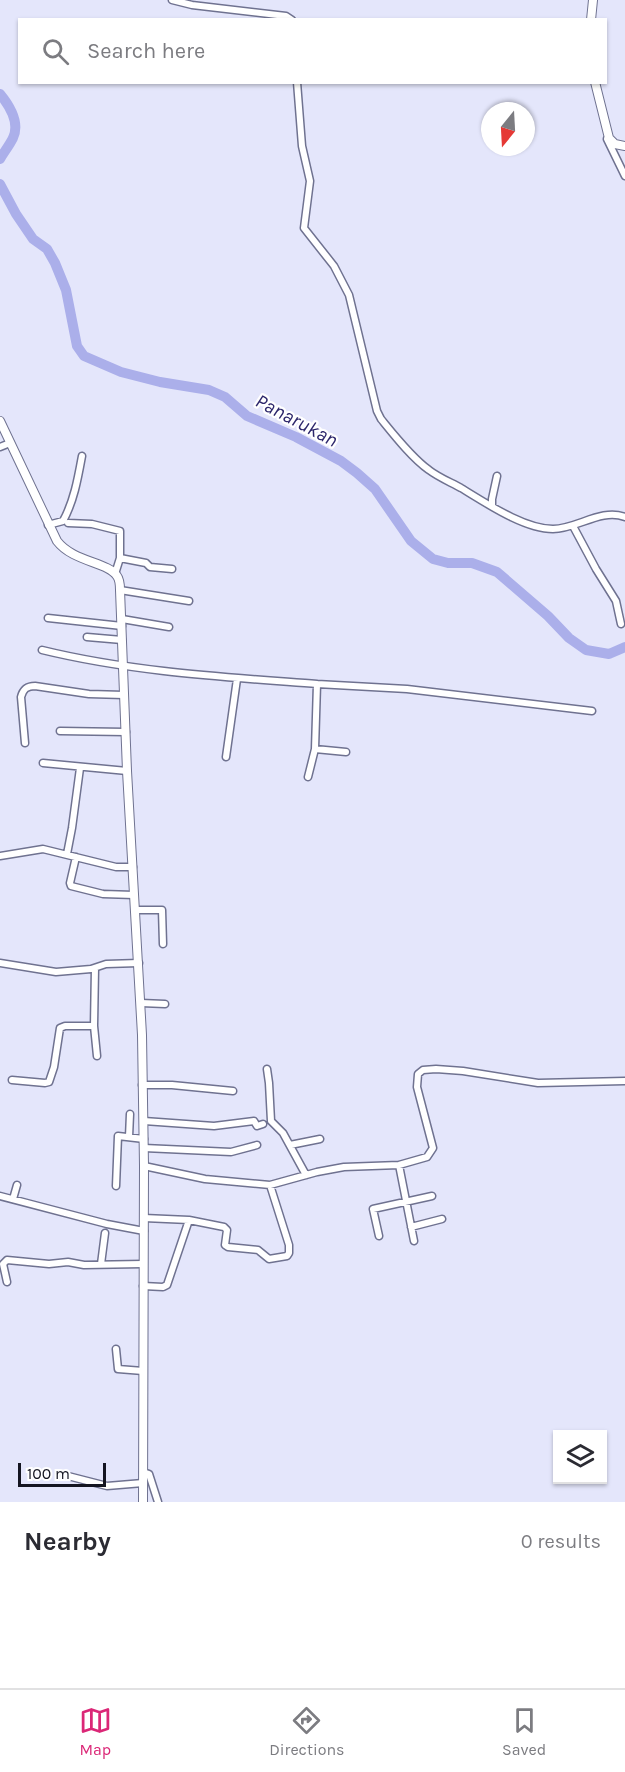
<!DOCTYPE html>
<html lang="en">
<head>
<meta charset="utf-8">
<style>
	body { margin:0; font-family:Karla,sans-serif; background:#f2f2f3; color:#2b2b33 }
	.controls { position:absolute; right:18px; bottom:18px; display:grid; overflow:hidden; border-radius:0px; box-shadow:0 2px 4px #0004 }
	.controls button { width:54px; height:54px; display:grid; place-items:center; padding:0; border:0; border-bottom:2px solid #e1e1e2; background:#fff; color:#2b2b33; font:30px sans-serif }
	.compass { position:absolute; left:481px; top:102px; width:54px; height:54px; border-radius:50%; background:#fff; box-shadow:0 2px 4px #0004; rotate:198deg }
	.scale { position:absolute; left:18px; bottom:15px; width:88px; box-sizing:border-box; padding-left:6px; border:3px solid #141521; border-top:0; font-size:16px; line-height:21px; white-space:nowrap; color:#141521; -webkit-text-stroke:4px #fff; paint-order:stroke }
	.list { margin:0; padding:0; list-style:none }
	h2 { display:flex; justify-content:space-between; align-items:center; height:78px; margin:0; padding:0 24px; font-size:26px }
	h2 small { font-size:20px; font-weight:400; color:#7c7c81 }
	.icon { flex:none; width:33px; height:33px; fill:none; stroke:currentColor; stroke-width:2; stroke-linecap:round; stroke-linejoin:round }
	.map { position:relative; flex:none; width:625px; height:1502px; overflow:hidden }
	.search { position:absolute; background:#fff; box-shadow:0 2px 4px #0004; left:18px; right:18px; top:18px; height:66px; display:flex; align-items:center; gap:15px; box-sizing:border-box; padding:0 21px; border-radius:0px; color:#7c7c81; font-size:22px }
	.sheet { height:186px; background:#fff }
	nav { display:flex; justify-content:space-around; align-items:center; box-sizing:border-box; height:84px; border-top:2px solid #e1e1e2; background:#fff; font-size:16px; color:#7c7c81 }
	nav a { display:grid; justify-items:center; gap:3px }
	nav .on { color:#db2777 }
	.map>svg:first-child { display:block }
</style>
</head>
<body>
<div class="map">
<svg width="625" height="1502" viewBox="0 0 625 1502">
	<rect width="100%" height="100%" fill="#e4e6fb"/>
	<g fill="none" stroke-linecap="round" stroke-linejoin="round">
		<path stroke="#abafea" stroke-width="10" d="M0,94C9,105 20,123 13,138C9,146 4,152 0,159
			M0,184L16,214L33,239L47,249L55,263L66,290L77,346L84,356L121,372L160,382L209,390L225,397L247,416L296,437L341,461L357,473L375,489L411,541L433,559L448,563H472L497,572L548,616L569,638L586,650L609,654L625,647"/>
		<g stroke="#6f7290" stroke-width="9">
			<path id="minor" d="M172,0L192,5L286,16L292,20
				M297,82L302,146L310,181L304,228L334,266L349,295L377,411L381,419C394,435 412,458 429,470C438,477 450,482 461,488C486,503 524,529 553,529C577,529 601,508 625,517
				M609,139H607L625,176
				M0,447L10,443
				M492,506V499L497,476
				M68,523L92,524L120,531V558L115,574
				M48,525L63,521C74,501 78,478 82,456
				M573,526L596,569L616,601L621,624
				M120,558L146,563L150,567L172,569
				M120,590L189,601
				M48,618L122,626
				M122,619L169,627
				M87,637L122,640
				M42,650C132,672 225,677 317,684L315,749L308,777
				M317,684L407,689L592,711
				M60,731L126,732
				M25,743L21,697C23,689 27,686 35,686L89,694L124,695
				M315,749L346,752
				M226,757L237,679
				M43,763L127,771
				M67,854L72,828L80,768
				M0,856L43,849L116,867H133
				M76,857L70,883L71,886L103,894L134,895
				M136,910H162L163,944
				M0,963L56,972L91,969L106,964L139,963
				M141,1003L165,1004
				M94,1026L97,1056
				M267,1069L269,1083L271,1121L283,1133L306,1175
				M12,1080L45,1083L49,1082L54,1067L60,1028L65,1026H94L95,968
				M142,1085H172L233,1091
				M144,1121L214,1126L254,1121L257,1126L263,1124
				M129,1137L130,1114
				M290,1145L320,1139
				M144,1148L231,1152L257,1145
				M399,1165L414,1241
				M144,1166L205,1179L270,1185L317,1172L344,1167L399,1165L427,1157L433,1148L417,1087L418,1074L423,1070L436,1069L463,1071L538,1083L625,1081
				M116,1186L118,1136L144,1139
				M0,1196L107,1224L144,1231
				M13,1199L17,1185
				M144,1218L189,1220L224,1227L227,1230L225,1245L228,1247L258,1250L269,1259L287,1256L289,1253V1245L270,1185
				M411,1227L442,1219
				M379,1236L373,1209L432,1196
				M101,1264L105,1233
				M7,1282L3,1264L7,1260L49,1264L68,1262L84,1265L143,1264
				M143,1286L163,1287L167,1285L189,1220
				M116,1349L118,1369L143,1371
				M143,1472L149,1474L158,1502
				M64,1475L107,1486L143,1483"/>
		</g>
		<g stroke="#6f7290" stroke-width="10">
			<path id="tertiary" d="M591,20L593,0
				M595,82L609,138L615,144L625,146
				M0,421L57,541C73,562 108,562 117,576C120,580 120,586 120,590L127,771L142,1035L144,1166L143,1502"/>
		</g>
		<use href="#minor" stroke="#fff" stroke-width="6"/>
		<use href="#tertiary" stroke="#fff" stroke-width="8"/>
	</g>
	<g text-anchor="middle" stroke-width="4.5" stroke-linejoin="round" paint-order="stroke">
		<g font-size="20" font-style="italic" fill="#2c266b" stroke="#fff">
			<text transform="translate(297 420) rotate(28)" y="7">Panarukan</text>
		</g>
	</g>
</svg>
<div class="controls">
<button><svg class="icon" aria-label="layers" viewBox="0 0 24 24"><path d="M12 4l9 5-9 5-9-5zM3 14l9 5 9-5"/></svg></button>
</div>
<svg class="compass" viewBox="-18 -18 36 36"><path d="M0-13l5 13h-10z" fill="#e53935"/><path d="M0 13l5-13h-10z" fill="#7c7c81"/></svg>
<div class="scale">100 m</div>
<div class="search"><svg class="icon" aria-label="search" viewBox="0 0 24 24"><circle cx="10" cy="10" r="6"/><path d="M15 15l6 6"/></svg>Search here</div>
</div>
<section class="sheet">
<h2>Nearby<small>0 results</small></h2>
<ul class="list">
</ul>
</section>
<nav>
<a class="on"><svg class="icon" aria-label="map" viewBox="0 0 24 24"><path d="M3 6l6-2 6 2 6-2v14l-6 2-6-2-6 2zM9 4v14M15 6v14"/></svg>Map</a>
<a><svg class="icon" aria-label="directions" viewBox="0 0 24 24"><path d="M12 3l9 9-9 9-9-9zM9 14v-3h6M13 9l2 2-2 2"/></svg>Directions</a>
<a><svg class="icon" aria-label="saved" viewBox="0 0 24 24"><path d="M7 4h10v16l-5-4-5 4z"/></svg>Saved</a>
</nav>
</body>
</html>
